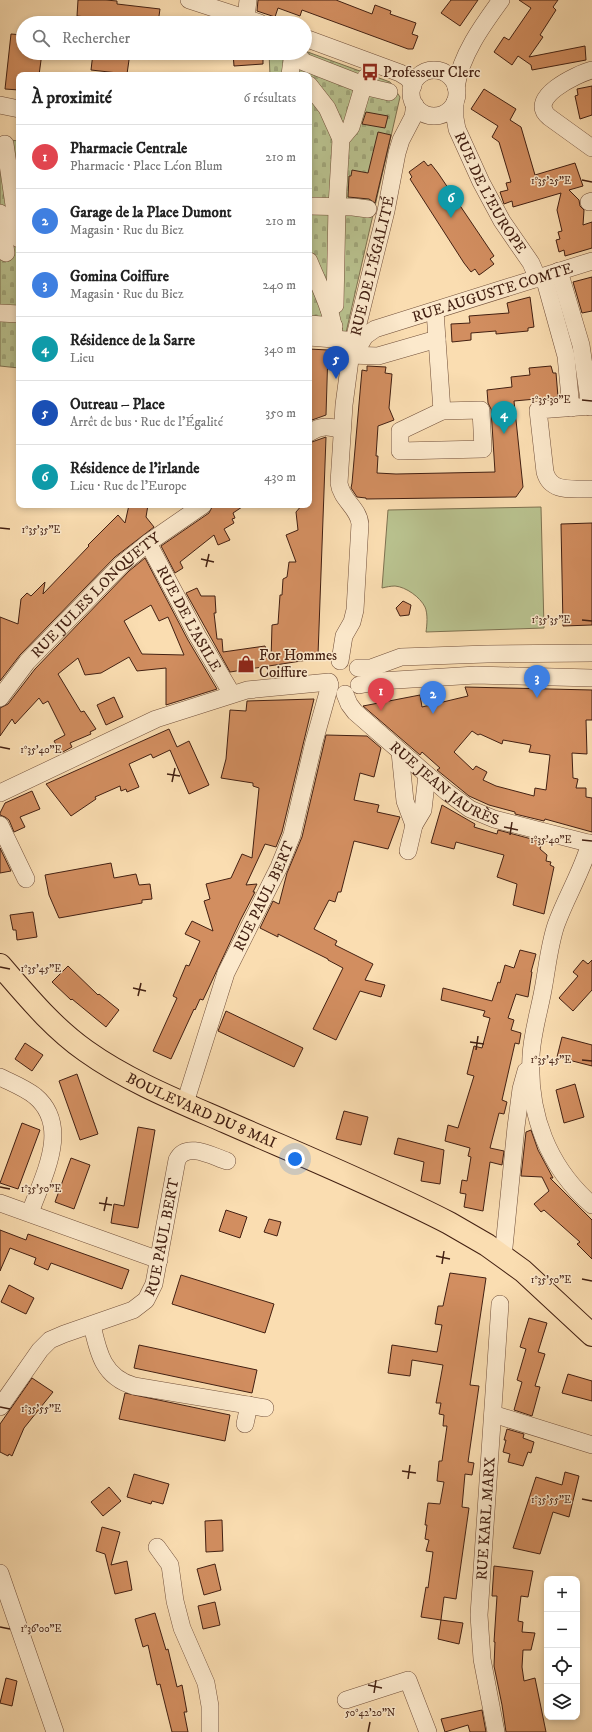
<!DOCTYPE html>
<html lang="fr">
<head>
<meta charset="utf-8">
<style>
	body { margin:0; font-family:"IM FELL DW Pica",serif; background:#f6f6f6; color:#222 }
	.controls { position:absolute; right:12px; bottom:12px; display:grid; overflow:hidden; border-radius:8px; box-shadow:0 2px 6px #0003 }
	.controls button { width:36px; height:36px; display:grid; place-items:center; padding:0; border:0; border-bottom:1px solid #e0e0e0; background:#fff; color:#222; font:20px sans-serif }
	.you { position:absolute; left:295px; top:1159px; width:14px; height:14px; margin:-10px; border:3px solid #fff; border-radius:50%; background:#1a73e8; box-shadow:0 0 0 6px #1a73e833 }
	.badge { display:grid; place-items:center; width:26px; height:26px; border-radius:50%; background:#8f2418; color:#fff; font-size:13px; font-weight:700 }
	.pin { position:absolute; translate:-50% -33px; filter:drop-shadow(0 1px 2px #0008) }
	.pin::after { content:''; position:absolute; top:21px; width:14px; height:12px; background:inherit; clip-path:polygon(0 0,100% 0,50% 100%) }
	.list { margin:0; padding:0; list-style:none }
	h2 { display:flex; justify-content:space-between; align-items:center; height:52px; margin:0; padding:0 16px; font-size:17px }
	h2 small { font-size:13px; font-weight:400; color:#767676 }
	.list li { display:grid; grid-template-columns:26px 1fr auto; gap:12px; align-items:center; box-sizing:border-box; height:64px; padding:0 16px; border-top:1px solid #e0e0e0 }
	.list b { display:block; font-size:15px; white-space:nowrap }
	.list p { margin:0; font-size:13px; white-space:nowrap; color:#767676 }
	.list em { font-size:13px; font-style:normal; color:#767676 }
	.icon { flex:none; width:22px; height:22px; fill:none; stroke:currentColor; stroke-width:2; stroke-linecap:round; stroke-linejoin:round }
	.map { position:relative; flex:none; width:592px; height:1732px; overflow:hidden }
	.search { position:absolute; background:#fff; box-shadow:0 2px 6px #0003; left:16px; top:16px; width:296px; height:44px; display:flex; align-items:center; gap:10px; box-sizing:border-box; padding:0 14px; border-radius:22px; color:#767676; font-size:15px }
	.panel { position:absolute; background:#fff; box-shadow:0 2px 6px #0003; left:16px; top:72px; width:296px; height:436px; border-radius:8px }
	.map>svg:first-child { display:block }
</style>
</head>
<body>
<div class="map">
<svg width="592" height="1732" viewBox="0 0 592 1732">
	<defs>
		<pattern id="cemetery-stones" width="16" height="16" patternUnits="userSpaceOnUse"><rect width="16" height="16" fill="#b9c28f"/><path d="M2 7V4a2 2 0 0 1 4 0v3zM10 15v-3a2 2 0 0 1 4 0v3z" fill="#a0a67a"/></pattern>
	</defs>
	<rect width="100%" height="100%" fill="#faddb1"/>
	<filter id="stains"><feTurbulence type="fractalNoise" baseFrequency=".005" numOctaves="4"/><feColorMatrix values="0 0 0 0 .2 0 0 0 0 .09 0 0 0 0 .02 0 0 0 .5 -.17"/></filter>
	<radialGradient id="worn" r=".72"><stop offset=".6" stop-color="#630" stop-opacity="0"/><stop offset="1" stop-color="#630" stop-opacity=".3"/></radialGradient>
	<path fill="url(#cemetery-stones)" stroke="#7e7150" d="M305,51L390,82L400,97L345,337L309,334V75H270L269,53H305Z
		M0,139L19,141V368L0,366Z"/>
	<path fill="#b9c28f" stroke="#7e7150" d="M541,507L544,628L426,632C427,625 428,614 425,607C420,597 406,587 395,586C391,586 386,587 382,588L388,510Z"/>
	<path fill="#d28e60" stroke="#432012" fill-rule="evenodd" d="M78,0H106L117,1V4L160,9L158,23H114L115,20L77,16Z
		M258,0H336L372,14L375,5L391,11L390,14L416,23L412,34L418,36L413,49H408L302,10L300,16L278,8L275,17L257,11Z
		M451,0H478L460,26L441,13Z
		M519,0H558L553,7L556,10L540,35L543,37L529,57L585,46L586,60L532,70L531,65L518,56L512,65L494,52L504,37L509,40L531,8Z
		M11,34L23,35V53H42L39,75H19V90L5,89Z
		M93,53H130L127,74L91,70Z
		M233,53H263V64L234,66Z
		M592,86V115L580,119L575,96L578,95L577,89Z
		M484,89L516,109L510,120L521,127L535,175L575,163L583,186L569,190L579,200L580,206L584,210L583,225L592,222V248L565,256L564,250L559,252L556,240L560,239L558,232L562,231L557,210L561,193L513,207L512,201L504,204L500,192L508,190L506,183L511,182L499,142L492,137L498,126L471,109Z
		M366,112L388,116L385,128L362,124Z
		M378,132L391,135L375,203L369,199L348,197L349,176H351L352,170L368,173Z
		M424,161L428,166L431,164L438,173L494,256L490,259L494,264L482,273L479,275L475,269L471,272L464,263L410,179L412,177L409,172Z
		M592,277V311L582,313L573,282Z
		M530,297L534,327L528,328V331L496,334V331L471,333V340L452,342L451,324L470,323L469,316L509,313L507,303Z
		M309,349L328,350L326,415L312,420L309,415Z
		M367,366L386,367L385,373L392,374L389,408L394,420L378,426L376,456H378L377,473L396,474L495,472L491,409L488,403L487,390L512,387L511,377L530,375L529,368L551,366L553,373H556L558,397L514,401L523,487L516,497L366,499V498L357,497L351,488L352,483L362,370L367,371Z
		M326,437L318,655L314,659L230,672L186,593L197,588L201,596H215L216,613H214L217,639H222L223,652L265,646L271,661L272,625L278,624L280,595H282L283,579L287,577L289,562H296L286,535L298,530L296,512L302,505H309V443Z
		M129,505H148L146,517L154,527L115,557L20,655L0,681V617L18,624L21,599L27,593L31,596L45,582L43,594L89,546L88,545L118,515L125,523Z
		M213,505H245L233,513L235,518L232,519L234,523L224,529L230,540L218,545L214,535L180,562L183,568L175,573L161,546L209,513Z
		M592,523V625L563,626L561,524Z
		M145,558L188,640L217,689L166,705V668L137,671L129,657L101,673L85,675L78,658L58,674L81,712L84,711L96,729L90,732L91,734L70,743L72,747L61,753L54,741L65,735L48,701L43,704L39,698L15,724L12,719L0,736V708L8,704L35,669L129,571ZM151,605L159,621L168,617L184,655L142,654L124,621Z
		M403,601L411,605L409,615L400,616L396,608Z
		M465,687L592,690V720H586L587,754L572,753L573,778L578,779L576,788H586V797L592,798V832L545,819L544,821L515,814V812L489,805L469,796L437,770L440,768L422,752L420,755L363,706L420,695L422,707L468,696ZM472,731L478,735L480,734L502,744L503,740L531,745L529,752L550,755L546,790L535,788L534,796L496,786L483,780L487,772L476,766L473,770L454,752Z
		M114,697L123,717L106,725L97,705Z
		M314,699L282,832L276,847L265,844L246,885L257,884L253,892H255L241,919L203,1000L200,999L195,1010L194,1009L171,1059L153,1051L177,998L173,996L186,965L189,966L200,941L185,934L192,921L213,931L204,901L210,899L206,884L231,878L242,854L252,858L259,788L253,786V783L221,778L226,759L230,710L246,711L247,701Z
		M169,729L177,747L189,741L209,785L189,794L170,750L153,758L151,754L129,764L139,787L127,792L126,789L121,791L120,786L95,797L96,799L71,816L46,784Z
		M326,735L367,736L381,748L374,777L360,773L354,800L379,805L377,812L400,817L388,849L354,841L341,892H338L335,902L329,900L314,929L337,941L335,945L373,964L365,980L385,985L381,997L360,991L336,1040L313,1029L343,968L328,960V959L278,934V937L260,928L273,901L279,904L287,873L302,837Z
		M32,791L40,809L20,817L25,827L14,832L9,820L5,817L0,815V813L5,803Z
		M442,805L475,824L474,827L497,834L498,830L539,841L538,844L541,845L540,849L547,855L546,861L551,862L550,865L554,867L544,914L513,905L517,884L497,877L504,855L456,842L454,849L431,843Z
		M0,848L11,871L0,873Z
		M111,863L114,878L136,874L139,885L150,884L152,899L142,900V903L59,918L49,895L45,875Z
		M33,912L37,937L17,940L16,930H13L10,915Z
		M520,950L536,954L531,972H532L528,997L516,994L508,1018L514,1020L511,1030L521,1033L519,1044L515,1043L502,1100L507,1102L504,1114L499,1113L490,1148L504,1151L502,1165L490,1162L483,1211L464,1207L466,1194L460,1193L462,1180L467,1181L471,1157L468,1156L470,1148L445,1141L448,1125L458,1128L474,1076L467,1074L474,1046L482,1048L490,1018L483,1016L485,1011L441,1000L443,988L492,1001L498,982L500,983L505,965L514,968Z
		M583,960L588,964L592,960V990L573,1011L559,998L578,976L573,972Z
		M68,966L98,995L99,994L119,1010L106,1027L72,999L71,1000L52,982Z
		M226,1011L303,1048L294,1067L218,1031Z
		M562,1037L592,1045V1066L557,1057Z
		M25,1043L43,1055L32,1071L15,1059Z
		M77,1074L98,1134L80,1140L59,1081Z
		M575,1084L584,1117L564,1123L556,1090Z
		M344,1111L368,1117L361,1145L336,1139Z
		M22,1123L40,1130L18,1189L0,1183Z
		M138,1127L155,1130L138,1228L111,1223L114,1204L124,1206Z
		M531,1130L538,1150L553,1178H550L592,1220V1259L577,1244L580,1242L544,1210L541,1212L534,1204L549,1191L542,1177L521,1176L526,1132Z
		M398,1138L444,1150L440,1184L421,1181L424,1162L394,1154Z
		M71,1158L90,1165L74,1209L55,1202Z
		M226,1210L247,1217L240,1238L219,1231Z
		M269,1219L281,1222L277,1236L264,1232Z
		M0,1230L26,1240L28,1234L129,1270L122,1289L51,1263L48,1270L34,1264L36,1258L10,1248L0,1271Z
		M450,1273L486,1278L470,1385L479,1386L468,1462L474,1463L472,1475L465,1474L462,1507L469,1508L456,1599L444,1597L441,1620L421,1617L426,1587L428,1588L433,1552L426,1551L429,1540L425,1539L427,1525H425L428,1503L440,1504L444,1482L437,1481L439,1461H442L447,1426H443L444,1415L439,1414L441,1403H436L443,1365L412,1360L410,1376L388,1373L392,1345L437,1352L442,1325L435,1324L438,1306H443Z
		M181,1275L274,1304L265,1333L172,1304Z
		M9,1285L34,1298L26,1314L1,1302Z
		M529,1318L547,1323L538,1352L545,1354L535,1386L540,1387L532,1416L514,1410L522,1382L517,1380L526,1349L520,1347Z
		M139,1345L257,1370L252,1393L134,1368Z
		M568,1374L592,1381V1401L562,1393Z
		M32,1378L53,1392L24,1428L12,1456L9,1454L8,1456L0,1452V1424Z
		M125,1393L230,1415L225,1441L119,1419Z
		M507,1429L524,1434L523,1438L534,1442L531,1453L528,1452L523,1466L508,1462L510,1454L503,1452L506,1440H504Z
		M565,1472L579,1476L569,1517L553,1512L540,1554L513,1548L536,1477L562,1485Z
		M134,1474L169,1484L163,1504L152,1501L151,1504L127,1497Z
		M109,1487L121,1501L103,1516L91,1502Z
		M222,1520L223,1551L206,1552L205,1521Z
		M102,1527L120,1532L111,1565L127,1561L132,1590L115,1594L105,1554L96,1551Z
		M215,1564L221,1590L204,1595L197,1569Z
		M494,1566L533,1571L528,1597L521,1596L518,1621L523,1622L522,1632L535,1633L531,1650H523L522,1667L524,1681L535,1678L546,1732H506L502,1705L494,1666L495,1642H494L497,1596H492Z
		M215,1602L220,1625L203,1629L198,1606Z
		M155,1613L166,1650L168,1649L177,1687L182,1685L187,1712H184L188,1732H172L160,1684L157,1685L148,1645L143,1647L135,1619Z
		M441,1620L463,1623L459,1644L438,1639Z
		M6,1678L17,1681L12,1706L0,1703Z
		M482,1710L486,1732H470L468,1725L445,1732L441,1719Z"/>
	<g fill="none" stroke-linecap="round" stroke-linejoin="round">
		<g stroke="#714f3a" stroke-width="18">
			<g id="minor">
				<path d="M189,0L260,23"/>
				<path d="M246,18L248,0"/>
				<path d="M305,38L400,73L408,78L413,86"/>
				<path d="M296,53L304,62L358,83L363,86L389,92"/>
				<path d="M592,70C577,74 526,98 549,117L592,148"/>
				<circle cx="434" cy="93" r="23"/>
				<path d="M290,75L293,53"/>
				<path d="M309,85L327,108L341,139"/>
				<path d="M456,87C461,55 482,26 501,0"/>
				<path id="s1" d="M455,102V118L457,129L481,182L502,221L531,263L538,279"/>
				<path d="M0,105L19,109"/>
				<path d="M5,144L19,239"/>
				<path d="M589,202L592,201"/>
				<path d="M309,206L353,207L368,209"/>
				<path d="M0,213L6,253"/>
				<path d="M309,261C318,284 335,314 334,339"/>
				<path d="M559,271L581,345L590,407"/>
				<path d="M544,277L566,356L571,408"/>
				<path d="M329,309L335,305L337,206L341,139L351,127L366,77"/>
				<path d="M435,311L442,411"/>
				<path d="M0,313L19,314"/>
				<path d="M309,324L334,326"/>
				<path d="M309,337L346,340"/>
				<path id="s2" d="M355,353L365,336L375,329L592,261"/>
				<path d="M350,355L378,356L437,339"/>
				<path d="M592,406L538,410L545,472C551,494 574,488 592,489"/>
				<path d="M481,410L483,449L400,451V431L442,411Z"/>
				<path d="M309,433C321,425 329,426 342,430"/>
				<path id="s3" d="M148,543L197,635L232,694"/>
				<path id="s4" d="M340,661L344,636L352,622L355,610L360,524C359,508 341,500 339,483L344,405L351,352L386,211L397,153L401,140L413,117L415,105"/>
				<path d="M358,668H371L401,657L487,654L592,653"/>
				<path d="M359,685L380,681L476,675L592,678"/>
				<path id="s5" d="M345,694L349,704L355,712L447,792L470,809L494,819L592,844"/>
				<path id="s6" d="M0,698L27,662L122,564L148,543L203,505"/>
				<path d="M400,752L405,801L414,825L423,810L427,775"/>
				<path d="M0,793L156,719L247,690L329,682"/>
				<path d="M0,825L26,879"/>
				<path d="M590,843C582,872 566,897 556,925C549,946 547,969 543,990C539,1012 532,1034 531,1056C528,1114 548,1167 592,1205"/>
				<path d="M408,851L414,825"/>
				<path d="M0,1077C12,1083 25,1088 35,1096C72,1127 42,1178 30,1213"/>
				<path id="s7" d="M185,1103L226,973L279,867L292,835L314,742L330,685"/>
				<path d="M0,1203L159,1260"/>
				<path d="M503,1257L516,1127L521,1089L526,1071"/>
				<path d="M92,1325C98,1352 103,1377 134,1386L265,1408"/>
				<path id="s8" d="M0,1407L40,1350L50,1340L64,1334L133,1310L146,1300L154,1284L177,1160C186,1141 212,1156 227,1161"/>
				<path d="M493,1414L592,1445"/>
				<path d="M245,1424L249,1405"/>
				<path d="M157,1547L170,1565L175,1601L182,1628L206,1683L210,1706V1732"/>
				<path d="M0,1573L55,1732"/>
				<path d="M346,1700L408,1680L428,1732"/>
				<path id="s9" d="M496,1732L482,1659L479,1615L500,1304"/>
			</g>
		</g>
		<g stroke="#432012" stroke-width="24">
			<g id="major">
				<path id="s10" d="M0,965C27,996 52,1027 86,1051C128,1081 178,1101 226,1122C301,1155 377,1186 449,1223L487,1245L523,1271L592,1335"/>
			</g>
		</g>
		<use href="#minor" stroke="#fce9cc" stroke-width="17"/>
		<use href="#major" stroke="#faddb1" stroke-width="22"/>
	</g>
	<path fill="none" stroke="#432012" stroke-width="1.5" d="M582,180L592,182M582,400L592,401M0,528L10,529M201,559L214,562M206,567L209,554M582,620L592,621M0,747L10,749M167,774L180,776M172,782L175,768M504,827L518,830M510,835L512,822M582,840L592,841M0,967L10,969M133,988L146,991M138,996L141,983M470,1042L484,1044M476,1050L478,1036M582,1060L592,1061M0,1187L10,1189M99,1203L112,1205M104,1211L107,1197M436,1256L450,1259M442,1264L444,1251M582,1279L592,1281M0,1407L10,1409M402,1471L416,1473M408,1479L410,1465M582,1499L592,1501M0,1627L10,1629M368,1685L382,1688M374,1693L376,1680M368,1732L370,1722"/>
	<defs>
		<g id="bus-bare" transform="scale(1.38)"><path d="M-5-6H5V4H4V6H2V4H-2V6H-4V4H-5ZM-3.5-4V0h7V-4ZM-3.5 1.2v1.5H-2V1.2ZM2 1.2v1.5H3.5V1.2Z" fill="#8f2418" stroke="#fce9cc" stroke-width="2.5" paint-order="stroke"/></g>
		<g id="shop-bare" transform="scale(1.38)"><path d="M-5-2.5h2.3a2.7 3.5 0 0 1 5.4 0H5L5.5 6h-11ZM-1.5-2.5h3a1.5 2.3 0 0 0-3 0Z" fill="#8f2418" stroke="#fce9cc" stroke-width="2.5" paint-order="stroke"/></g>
	</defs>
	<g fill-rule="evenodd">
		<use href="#bus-bare" x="370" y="72"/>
		<use href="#shop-bare" x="246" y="664"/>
	</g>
	<g text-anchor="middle" stroke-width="3" stroke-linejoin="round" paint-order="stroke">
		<g font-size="15" fill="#432012" stroke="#fce9cc" text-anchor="start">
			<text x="383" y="77">Professeur Clerc</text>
			<text x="259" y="660">For Hommes<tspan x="259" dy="17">Coiffure</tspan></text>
		</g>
		<g font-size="15" fill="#432012" stroke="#fce9cc">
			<text dy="5" stroke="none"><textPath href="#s1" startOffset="99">RUE DE L'EUROPE</textPath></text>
			<text dy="5" stroke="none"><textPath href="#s4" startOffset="407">RUE DE L'ÉGALITÉ</textPath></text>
			<text dy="5" stroke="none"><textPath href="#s2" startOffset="155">RUE AUGUSTE COMTE</textPath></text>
			<text dy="5" stroke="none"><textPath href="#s6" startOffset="141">RUE JULES LONQUETY</textPath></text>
			<text dy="5" stroke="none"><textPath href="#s3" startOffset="86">RUE DE L'ASILE</textPath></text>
			<text dy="5" stroke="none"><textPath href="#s5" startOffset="136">RUE JEAN JAURÈS</textPath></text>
			<text dy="5" stroke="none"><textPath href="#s7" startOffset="222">RUE PAUL BERT</textPath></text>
			<text dy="5" stroke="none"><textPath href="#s10" startOffset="252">BOULEVARD DU 8 MAI</textPath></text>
			<text dy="5" stroke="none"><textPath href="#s8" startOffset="254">RUE PAUL BERT</textPath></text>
			<text dy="5" stroke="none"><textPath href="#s9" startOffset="215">RUE KARL MARX</textPath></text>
		</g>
	</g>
	<g font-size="10" text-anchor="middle" fill="#432012" stroke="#fce9cc" stroke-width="3" stroke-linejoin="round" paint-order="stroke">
		<text x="551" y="184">1°35'25"E</text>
		<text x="551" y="403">1°35'30"E</text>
		<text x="41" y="533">1°35'35"E</text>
		<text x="551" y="623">1°35'35"E</text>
		<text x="41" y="753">1°35'40"E</text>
		<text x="551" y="843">1°35'40"E</text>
		<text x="41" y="972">1°35'45"E</text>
		<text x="551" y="1063">1°35'45"E</text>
		<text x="41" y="1192">1°35'50"E</text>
		<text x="551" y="1283">1°35'50"E</text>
		<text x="41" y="1412">1°35'55"E</text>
		<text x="551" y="1503">1°35'55"E</text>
		<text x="41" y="1632">1°36'00"E</text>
		<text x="370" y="1716">50°42'20"N</text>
	</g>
	<rect width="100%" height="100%" filter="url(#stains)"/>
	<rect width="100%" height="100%" fill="url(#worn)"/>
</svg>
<div class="controls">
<button>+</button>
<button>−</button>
<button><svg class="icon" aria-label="locate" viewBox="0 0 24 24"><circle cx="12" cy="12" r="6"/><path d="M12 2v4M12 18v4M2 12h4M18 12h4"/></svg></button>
<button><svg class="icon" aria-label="layers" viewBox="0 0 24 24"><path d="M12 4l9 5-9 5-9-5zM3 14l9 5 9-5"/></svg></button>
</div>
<div class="you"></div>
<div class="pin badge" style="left:381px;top:711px;background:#e0444e">1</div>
<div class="pin badge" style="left:433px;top:714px;background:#3f7fe0">2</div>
<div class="pin badge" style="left:537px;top:698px;background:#3f7fe0">3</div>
<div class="pin badge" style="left:504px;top:434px;background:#0f9aa8">4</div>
<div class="pin badge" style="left:336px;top:379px;background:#1a4fb4">5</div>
<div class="pin badge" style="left:451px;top:218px;background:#0f9aa8">6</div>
<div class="search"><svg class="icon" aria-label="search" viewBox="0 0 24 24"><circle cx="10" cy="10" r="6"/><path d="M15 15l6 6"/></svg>Rechercher</div>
<section class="panel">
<h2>À proximité<small>6 résultats</small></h2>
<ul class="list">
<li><span class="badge" style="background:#e0444e">1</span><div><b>Pharmacie Centrale</b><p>Pharmacie · Place Léon Blum</p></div><em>210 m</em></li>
<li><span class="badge" style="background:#3f7fe0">2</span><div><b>Garage de la Place Dumont</b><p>Magasin · Rue du Biez</p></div><em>210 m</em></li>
<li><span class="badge" style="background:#3f7fe0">3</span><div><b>Gomina Coiffure</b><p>Magasin · Rue du Biez</p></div><em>240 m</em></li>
<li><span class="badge" style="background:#0f9aa8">4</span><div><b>Résidence de la Sarre</b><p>Lieu</p></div><em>340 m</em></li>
<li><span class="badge" style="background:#1a4fb4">5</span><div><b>Outreau – Place</b><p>Arrêt de bus · Rue de l'Égalité</p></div><em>350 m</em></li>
<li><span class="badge" style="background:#0f9aa8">6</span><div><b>Résidence de l'irlande</b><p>Lieu · Rue de l'Europe</p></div><em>430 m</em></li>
</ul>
</section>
</div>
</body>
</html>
